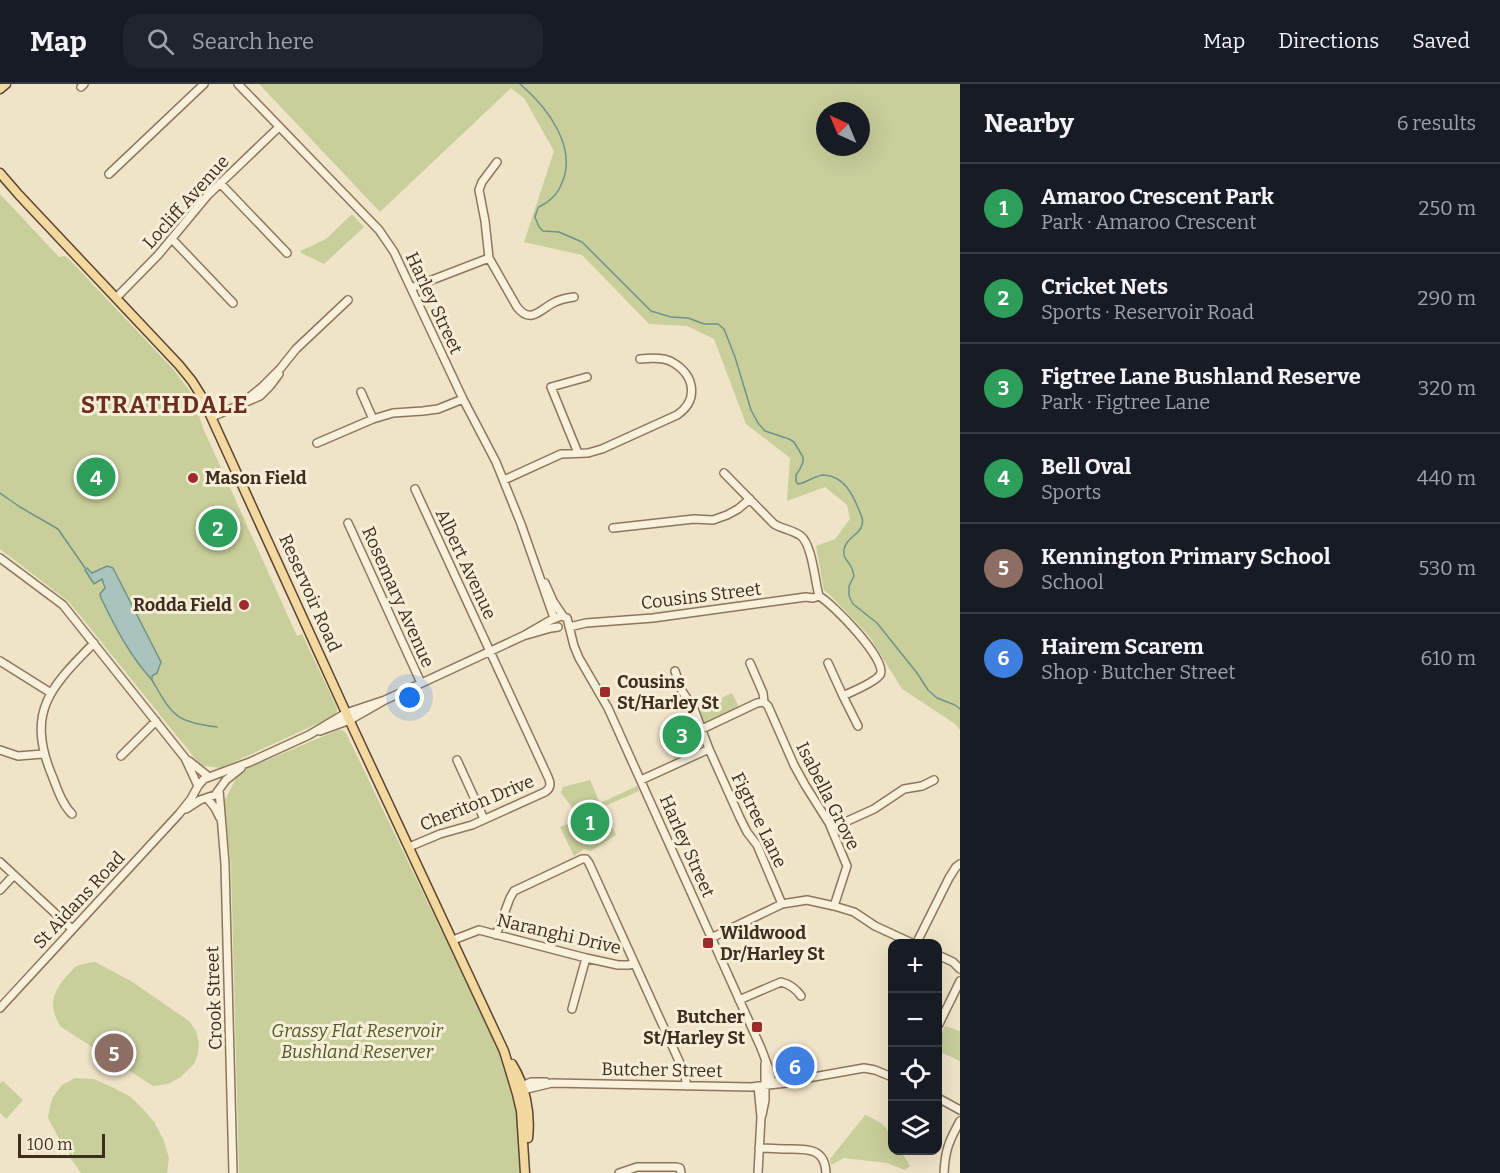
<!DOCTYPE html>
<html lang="en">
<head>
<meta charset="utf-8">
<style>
	body { margin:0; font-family:Bitter,serif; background:#20242c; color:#f1f3f6 }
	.controls { position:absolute; right:18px; bottom:18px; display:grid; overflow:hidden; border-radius:12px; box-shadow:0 6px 24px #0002 }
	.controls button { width:54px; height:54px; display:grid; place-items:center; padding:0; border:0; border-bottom:2px solid #363941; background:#171b24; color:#f1f3f6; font:30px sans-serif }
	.compass { position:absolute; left:816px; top:18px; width:54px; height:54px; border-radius:50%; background:#171b24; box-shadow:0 6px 24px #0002; rotate:316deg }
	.scale { position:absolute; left:18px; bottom:15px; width:87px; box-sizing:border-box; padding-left:6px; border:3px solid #3d2e20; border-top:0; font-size:16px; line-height:21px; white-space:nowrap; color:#3d2e20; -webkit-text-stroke:4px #f7eed8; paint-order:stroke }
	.you { position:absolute; left:410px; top:614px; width:21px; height:21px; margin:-15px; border:4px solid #fff; border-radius:50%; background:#1a73e8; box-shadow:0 0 0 9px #1a73e833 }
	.badge { display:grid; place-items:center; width:39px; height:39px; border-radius:50%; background:#cc999b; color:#fff; font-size:20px; font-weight:700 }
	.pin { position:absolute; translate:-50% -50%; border:3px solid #fff; box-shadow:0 2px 6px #0006 }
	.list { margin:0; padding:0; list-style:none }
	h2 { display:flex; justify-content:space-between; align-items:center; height:78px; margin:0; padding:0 24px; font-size:26px }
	h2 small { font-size:20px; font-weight:400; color:#9ea1a6 }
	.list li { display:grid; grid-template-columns:39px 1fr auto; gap:18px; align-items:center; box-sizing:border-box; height:90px; padding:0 24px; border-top:2px solid #363941 }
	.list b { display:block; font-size:22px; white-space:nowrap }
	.list p { margin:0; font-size:20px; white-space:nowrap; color:#9ea1a6 }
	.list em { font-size:20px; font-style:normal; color:#9ea1a6 }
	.icon { flex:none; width:33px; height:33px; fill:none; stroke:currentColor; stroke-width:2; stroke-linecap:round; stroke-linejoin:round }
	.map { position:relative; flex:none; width:960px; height:1089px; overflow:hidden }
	header { display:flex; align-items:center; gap:36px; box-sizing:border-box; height:84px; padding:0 30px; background:#171b24; border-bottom:2px solid #363941 }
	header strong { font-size:28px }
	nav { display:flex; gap:33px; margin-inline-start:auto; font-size:21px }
	.search { width:420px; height:54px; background:#20242c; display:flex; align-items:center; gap:15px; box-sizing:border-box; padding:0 21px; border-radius:18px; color:#9ea1a6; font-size:22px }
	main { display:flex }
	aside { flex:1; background:#171b24 }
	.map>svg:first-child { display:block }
</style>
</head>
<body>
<header>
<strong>Map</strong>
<div class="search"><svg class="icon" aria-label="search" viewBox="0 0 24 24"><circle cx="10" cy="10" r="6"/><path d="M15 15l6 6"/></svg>Search here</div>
<nav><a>Map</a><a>Directions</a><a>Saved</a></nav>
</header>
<main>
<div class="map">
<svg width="960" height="1089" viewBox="0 0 960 1089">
	<rect width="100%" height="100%" fill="#f0e4c8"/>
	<path fill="#c9cf9b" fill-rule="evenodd" d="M259,0H960V646L955,640L902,605L869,552L830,511L824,506L816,462L835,455L850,435L847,421L825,403L787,417L790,374L746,340L714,255L687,242L649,240L582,171L524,158L554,67L524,14L511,4L380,128ZM825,27H861V63H825Z
		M0,110L59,173L65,172L70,176L173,285L190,307L194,315L203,344L297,552L302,550L337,624V627L334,632L221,684L204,682L202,683L69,518L0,465Z
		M352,130L364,143L324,180L301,169L300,167L326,155Z
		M732,609L741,627L703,644L696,626Z
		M692,629L703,660L701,667L676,678L661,643Z
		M338,646H342L346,649L493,954C503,976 514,1000 518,1024C522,1045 522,1068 521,1089H239L231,782L224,718L239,688Z
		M590,696L600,719L637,702L639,707L603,723L616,751L591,767L584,765L574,772L560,743L580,734L561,709L563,703Z
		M95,878L131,897L189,937L196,947L199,958L198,969L194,980L181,993L168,1000L153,1002L61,943C49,925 51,910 65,894C68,890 72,886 75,883C81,880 88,879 95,878Z
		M945,942L960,947V977L938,967V958Z
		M75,994L94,995L114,1004L131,1013L143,1025L155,1039L164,1057L169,1074L167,1089H81L66,1068L48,1034L50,1022L53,1013L62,1001Z
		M3,997L23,1016L6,1035L0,1029V999Z
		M865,1031C884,1039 892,1045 892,1066L901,1067L910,1082L905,1086L887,1079L852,1075L844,1074L831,1081L830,1075Z"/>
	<path fill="#a9c4bc" stroke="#6f938a" stroke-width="1.5" d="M107,482L113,484L115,488L161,578L157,589L152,592V596C130,572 115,543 101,514L100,510L105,504L102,495L94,500L85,486L87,484L92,489Z"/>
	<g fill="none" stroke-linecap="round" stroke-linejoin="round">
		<path stroke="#6f938a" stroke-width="1.5" d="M520,0C547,23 579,64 561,101C558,109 553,114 546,119C544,120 540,122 538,124C537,126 536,130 535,133L539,143L543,147L559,148L582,158L651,227L671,233L688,234L704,240H718L724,245L735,273L751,326L758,339L765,347L789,355L794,358L803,373V378L800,385L796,391V397L798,400C807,399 815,391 824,391C844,392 853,411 859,426C862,433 864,437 861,444C856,452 845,456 844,466C843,475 848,476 851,483C853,485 853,489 854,492L849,502V512L853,520L877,539L917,589L928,606L937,614L955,621L960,625
			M0,409L20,423L58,445L85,484
			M152,596C173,632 174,637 217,643"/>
		<g stroke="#8d765c" stroke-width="10">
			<path id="minor" d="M238,0L379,146L394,168L463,315L496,378L521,440L554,534
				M81,3L84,0
				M109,90L204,0
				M220,99L287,169
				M172,155L233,219
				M489,174L485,137L479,106L482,98L497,78
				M411,204L489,174L517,223C531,241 540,225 555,218C561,215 567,214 574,213
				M116,214L159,170L207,112L279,43
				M361,308L373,335
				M241,320L262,303L280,285L296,265L348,216
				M212,333L260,312L270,302L279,290
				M317,359L373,335L393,329L423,327L438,325L463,315
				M578,369L551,303L587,293
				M724,389L774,440C782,445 793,446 801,452C812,461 815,497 819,512
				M504,396L561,370L588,369L602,365L677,331C699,316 695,291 672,278C664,273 650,274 640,275
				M348,439L421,599
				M613,444L694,435L713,436L727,431L738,425L750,415
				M0,474L63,521L185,674L198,702
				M545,499L553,517L563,532
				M819,512C832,519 889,577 880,591C874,599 853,607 843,612L828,579
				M569,543L586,539L653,534L806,513L813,514L819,512
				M523,552L549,537L561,532L567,534L574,562L579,574L608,624L761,964L769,985L772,1000
				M0,577L51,609
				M675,587L682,607L694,625L709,665
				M843,612L858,642
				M764,618L768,622L794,681L805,701L829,739L847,782L834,822
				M702,645L757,619L764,618L763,609L750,579
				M320,647L350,636L385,616L523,552L551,544L558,543
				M0,666L18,672L43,670
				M121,672L156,637
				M457,676L484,735
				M189,677L209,693
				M641,696L709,665L740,734L747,748L757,761L782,820
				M219,706L225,780L233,1089
				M207,714L215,724L220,734
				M186,725L200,716L215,711L226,696L241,684
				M72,730C61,719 57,703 51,689C26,626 52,602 94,559
				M832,744L874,725L904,705L922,702L934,696
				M409,763L440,750L472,741L545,708C551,704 551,699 548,693L415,405
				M0,778L72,845
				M0,806L14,791
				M496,851L510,814L514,807L582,775H586L589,779L684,988L687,1002
				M711,854L782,820L807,816L834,822L854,828L875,842L914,860
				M453,856L479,846L586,874L618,881H629L634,879
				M916,860L949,794L956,783L960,780
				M938,871L953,878L960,885
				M739,916L781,898C789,900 796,905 801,912
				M0,924L179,730L191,715L198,702L204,695L250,678L309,651L346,629L385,616
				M572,925L586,874
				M938,942L960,897
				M775,998L783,995L802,993
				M758,1002L761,1033L758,1089
				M520,1003L531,998H546
				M519,1006H523L552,999L751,1003L796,998L808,994L864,984L875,986L892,993
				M938,1014L960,1026
				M762,1031L765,1016V980
				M759,1064C769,1064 778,1065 788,1065C808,1065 825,1064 826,1089
				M619,1089L637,1083H676L680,1084L681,1089
				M944,1089C945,1066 949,1057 960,1037"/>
		</g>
		<g stroke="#5b4430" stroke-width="11">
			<path id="major" d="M0,5L6,0
				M0,89L19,111L179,281L192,297L202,313L353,644L504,967L517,1010L521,1027L525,1089
				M512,980C525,1001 531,1028 528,1054"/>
		</g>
		<use href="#minor" stroke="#faf1dc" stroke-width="7"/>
		<use href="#major" stroke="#f3d9a0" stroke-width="8"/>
	</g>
	<g fill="#9e2a2b" stroke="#f7eed8" stroke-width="2">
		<circle cx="193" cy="394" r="6"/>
		<circle cx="244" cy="521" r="6"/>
		<rect x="599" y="602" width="12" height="12" rx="3"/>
		<rect x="702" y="853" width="12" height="12" rx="3"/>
		<rect x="751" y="937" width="12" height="12" rx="3"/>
	</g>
	<g text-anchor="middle" stroke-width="6" stroke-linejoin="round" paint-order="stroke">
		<g font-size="18" fill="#3d2e20" stroke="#f7eed8">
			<text transform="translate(186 118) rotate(-48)" y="6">Locliff Avenue</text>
			<text transform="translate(434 219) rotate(65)" y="6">Harley Street</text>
			<text transform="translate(466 480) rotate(65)" y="6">Albert Avenue</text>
			<text transform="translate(310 509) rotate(66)" y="6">Reservoir Road</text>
			<text transform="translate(701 512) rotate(-7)" y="6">Cousins Street</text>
			<text transform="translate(398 513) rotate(66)" y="6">Rosemary Avenue</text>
			<text transform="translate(828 712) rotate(63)" y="6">Isabella Grove</text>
			<text transform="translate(477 719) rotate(-22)" y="6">Cheriton Drive</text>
			<text transform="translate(759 736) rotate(64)" y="6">Figtree Lane</text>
			<text transform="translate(687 762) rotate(66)" y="6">Harley Street</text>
			<text transform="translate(79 816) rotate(-47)" y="6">St Aidans Road</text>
			<text transform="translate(559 850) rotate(13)" y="6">Naranghi Drive</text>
			<text transform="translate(214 914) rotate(-92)" y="6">Crook Street</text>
			<text transform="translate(662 986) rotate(1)" y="6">Butcher Street</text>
		</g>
		<g font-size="18" font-weight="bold" fill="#3d2e20" stroke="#f7eed8" text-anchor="start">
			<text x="205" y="400">Mason Field</text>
			<text x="232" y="527" text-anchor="end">Rodda Field</text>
			<text x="617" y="604">Cousins<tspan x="617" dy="21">St/Harley St</tspan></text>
			<text x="720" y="855">Wildwood<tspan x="720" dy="21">Dr/Harley St</tspan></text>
			<text x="745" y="939" text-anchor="end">Butcher<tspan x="745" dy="21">St/Harley St</tspan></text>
		</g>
		<g font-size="18" font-style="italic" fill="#4d5a26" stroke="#f7eed8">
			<text x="357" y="953">Grassy Flat Reservoir<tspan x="357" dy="21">Bushland Reserver</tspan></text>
		</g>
		<g font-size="24" font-weight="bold" letter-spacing="1.5" fill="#6b2e1e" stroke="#f7eed8">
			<text x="165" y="329">STRATHDALE</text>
		</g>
	</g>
</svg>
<div class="controls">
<button>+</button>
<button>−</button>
<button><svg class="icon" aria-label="locate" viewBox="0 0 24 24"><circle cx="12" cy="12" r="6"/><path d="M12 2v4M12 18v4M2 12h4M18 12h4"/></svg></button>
<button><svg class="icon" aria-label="layers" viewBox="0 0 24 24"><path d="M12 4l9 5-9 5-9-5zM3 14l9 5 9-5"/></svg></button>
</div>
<svg class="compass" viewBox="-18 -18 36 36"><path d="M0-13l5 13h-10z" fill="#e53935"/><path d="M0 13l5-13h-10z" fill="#9ea1a6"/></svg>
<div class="scale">100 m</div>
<div class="you"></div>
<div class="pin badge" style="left:590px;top:738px;background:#2e9e5b">1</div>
<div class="pin badge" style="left:218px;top:444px;background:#2e9e5b">2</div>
<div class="pin badge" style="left:682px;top:651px;background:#2e9e5b">3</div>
<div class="pin badge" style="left:96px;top:393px;background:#2e9e5b">4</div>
<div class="pin badge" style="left:114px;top:969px;background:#8d6e63">5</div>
<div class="pin badge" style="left:795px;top:982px;background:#3f7fe0">6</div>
</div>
<aside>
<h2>Nearby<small>6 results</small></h2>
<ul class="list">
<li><span class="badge" style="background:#2e9e5b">1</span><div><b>Amaroo Crescent Park</b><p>Park · Amaroo Crescent</p></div><em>250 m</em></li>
<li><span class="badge" style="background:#2e9e5b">2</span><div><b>Cricket Nets</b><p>Sports · Reservoir Road</p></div><em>290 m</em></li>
<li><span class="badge" style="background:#2e9e5b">3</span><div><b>Figtree Lane Bushland Reserve</b><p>Park · Figtree Lane</p></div><em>320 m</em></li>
<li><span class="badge" style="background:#2e9e5b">4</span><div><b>Bell Oval</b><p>Sports</p></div><em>440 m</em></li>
<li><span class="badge" style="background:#8d6e63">5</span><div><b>Kennington Primary School</b><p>School</p></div><em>530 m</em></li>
<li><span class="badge" style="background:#3f7fe0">6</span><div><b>Hairem Scarem</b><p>Shop · Butcher Street</p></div><em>610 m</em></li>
</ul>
</aside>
</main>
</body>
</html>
